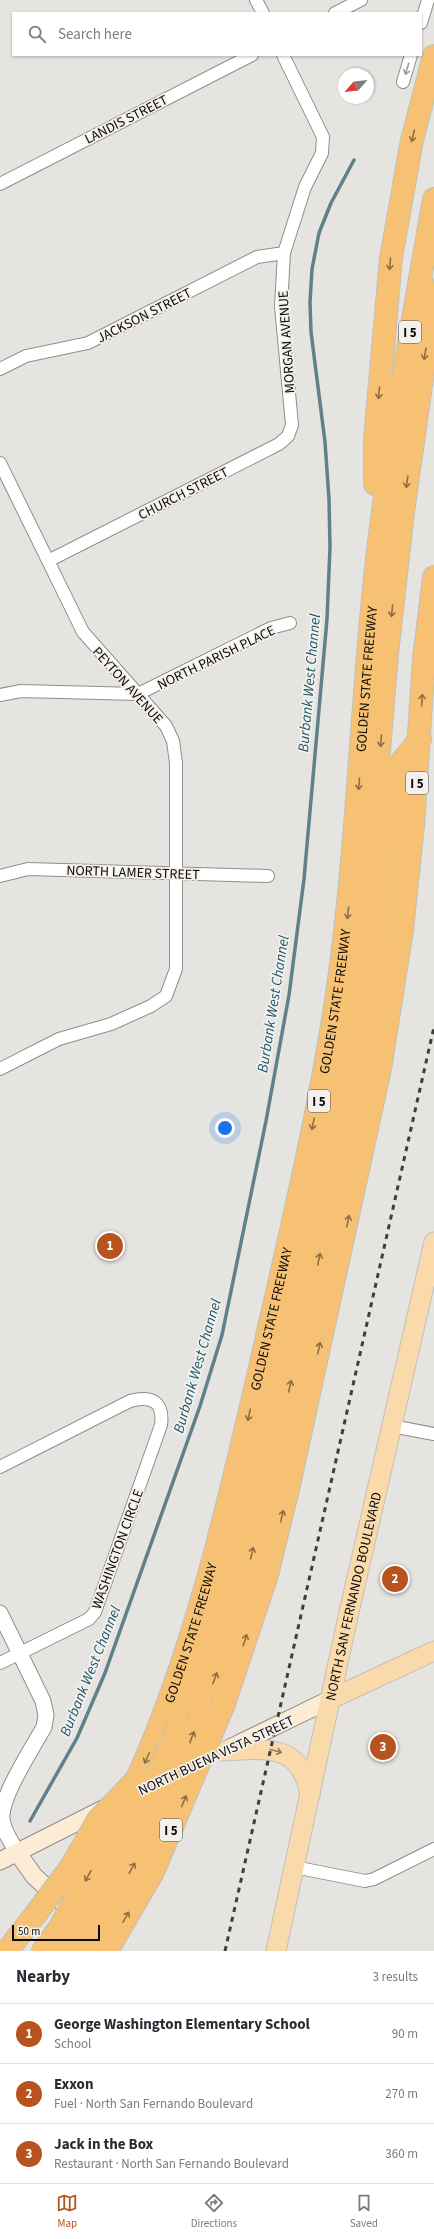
<!DOCTYPE html>
<html lang="en">
<head>
<meta charset="utf-8">
<style>
	body { margin:0; font-family:"Source Sans 3",sans-serif; background:#f2f2f3; color:#2b2b33 }
	.compass { position:absolute; left:338px; top:68px; width:36px; height:36px; border-radius:50%; background:#fff; box-shadow:0 1px 3px #0004; rotate:243deg }
	.scale { position:absolute; left:12px; bottom:10px; width:88px; box-sizing:border-box; padding-left:4px; border:2px solid #0c0b0a; border-top:0; font-size:11px; line-height:14px; white-space:nowrap; color:#0c0b0a; -webkit-text-stroke:3px #f4f1ed; paint-order:stroke }
	.you { position:absolute; left:225px; top:1128px; width:14px; height:14px; margin:-10px; border:3px solid #fff; border-radius:50%; background:#1a73e8; box-shadow:0 0 0 6px #1a73e833 }
	.badge { display:grid; place-items:center; width:26px; height:26px; border-radius:50%; background:#b7531f; color:#fff; font-size:13px; font-weight:700 }
	.pin { position:absolute; translate:-50% -50%; border:2px solid #fff; box-shadow:0 1px 4px #0006 }
	.list { margin:0; padding:0; list-style:none }
	h2 { display:flex; justify-content:space-between; align-items:center; height:52px; margin:0; padding:0 16px; font-size:17px }
	h2 small { font-size:13px; font-weight:400; color:#7c7c81 }
	.list li { display:grid; grid-template-columns:26px 1fr auto; gap:12px; align-items:center; box-sizing:border-box; height:60px; padding:0 16px; border-top:1px solid #e1e1e2 }
	.list b { display:block; font-size:15px; white-space:nowrap }
	.list p { margin:0; font-size:13px; white-space:nowrap; color:#7c7c81 }
	.list em { font-size:13px; font-style:normal; color:#7c7c81 }
	.icon { flex:none; width:22px; height:22px; fill:none; stroke:currentColor; stroke-width:2; stroke-linecap:round; stroke-linejoin:round }
	.map { position:relative; flex:none; width:434px; height:1951px; overflow:hidden }
	.search { position:absolute; background:#fff; box-shadow:0 1px 3px #0004; left:12px; right:12px; top:12px; height:44px; display:flex; align-items:center; gap:10px; box-sizing:border-box; padding:0 14px; border-radius:0px; color:#7c7c81; font-size:15px }
	.sheet { height:232px; background:#fff }
	nav { display:flex; justify-content:space-around; align-items:center; box-sizing:border-box; height:56px; border-top:1px solid #e1e1e2; background:#fff; font-size:11px; color:#7c7c81 }
	nav a { display:grid; justify-items:center; gap:2px }
	nav .on { color:#b7531f }
	.map>svg:first-child { display:block }
</style>
</head>
<body>
<div class="map">
<svg width="434" height="1951" viewBox="0 0 434 1951">
	<rect width="100%" height="100%" fill="#e6e4e0"/>
	<g fill="none" stroke-linecap="round" stroke-linejoin="round">
		<path stroke="#60808c" stroke-width="3.5" d="M30,1821L77,1738L105,1673L200,1406L222,1335L266,1121L289,995L304,879L327,619L330,547L329,499L325,442L311,332L310,302L312,269L319,233L331,203L354,160"/>
		<g stroke="#908e8a" stroke-width="14">
			<path id="minor" d="M256,0L263,13
				M335,13L361,0
				M421,23L428,0
				M403,82L411,55
				M0,184L252,55
				M0,369L26,356L88,343L257,257L284,253
				M0,463L83,632L166,726L173,741L176,763V969L166,996L151,1006L111,1024L59,1039L0,1069
				M48,561L279,444L288,436L292,425L281,306L284,253L305,187L322,153L323,137L283,55
				M0,695L21,691L138,694L271,628L290,623
				M0,876L28,869L268,876
				M392,1426L434,1434
				M0,1467L130,1401C152,1395 164,1402 161,1425L95,1612L89,1619L0,1663
				M294,1867L365,1881L374,1879L434,1849"/>
		</g>
		<g stroke="#908e8a" stroke-width="17">
			<path id="tertiary" d="M0,1613L43,1701L46,1715L44,1727C32,1749 0,1797 2,1819C3,1831 11,1841 17,1852"/>
		</g>
		<g stroke="#908e8a" stroke-width="19">
			<path id="secondary" d="M226,1750L331,1699
				M17,1852L34,1876L78,1917
				M0,1861L109,1806"/>
		</g>
		<g stroke="#c0c0bf" stroke-width="21">
			<g id="primary">
				<path d="M331,1699L434,1651"/>
				<path d="M223,1751C265,1749 301,1742 310,1795"/>
				<path id="s1" d="M276,1951L349,1612L434,1242"/>
			</g>
		</g>
		<g stroke="#c0c0bf" stroke-width="24">
			<g id="motorway">
				<path d="M375,484V438L391,258L412,140L434,56"/>
				<path d="M224,1704L267,1575L289,1485L380,1069L402,930L413,826L424,658L434,577"/>
				<path d="M201,1714L216,1678L249,1564L348,1134L373,989L398,766L420,739"/>
				<path d="M179,1725L224,1596L313,1208L349,1036L366,908L387,654L403,512L431,315L422,282"/>
				<path id="s2" d="M137,1779C195,1650 226,1514 258,1376C287,1247 319,1118 338,987C358,845 361,702 377,559C391,438 413,319 434,199"/>
				<path d="M7,1951L35,1915"/>
				<path d="M43,1951L60,1927"/>
				<path d="M64,1951L73,1939"/>
			</g>
		</g>
		<use href="#minor" stroke="#fff" stroke-width="12"/>
		<use href="#tertiary" stroke="#fff" stroke-width="15"/>
		<use href="#secondary" stroke="#fcecd5" stroke-width="17"/>
		<use href="#primary" stroke="#fadaaa" stroke-width="19"/>
		<use href="#motorway" stroke="#f6c172" stroke-width="22"/>
		<path stroke="#403f3d" stroke-width="3" stroke-dasharray="5 5" stroke-linecap="butt" d="M225,1951L434,1027"/>
		<g stroke="#c0c0bf" stroke-width="24" stroke-linecap="butt">
			<path id="motorway-bridge" d="M35,1915L71,1867L98,1820L137,1779
				M60,1927L105,1845L128,1798
				M73,1939C112,1869 148,1799 179,1725
				M85,1950C132,1876 169,1796 201,1714
				M107,1951L153,1872L224,1704"/>
		</g>
		<use href="#motorway-bridge" stroke="#f6c172" stroke-width="22"/>
	</g>
	<defs><path id="oneway-shaft" d="M-6 0H5M1.5-3L5.5 0L1.5 3" fill="none" stroke-width="1.6" stroke-linecap="round" stroke-linejoin="round"/></defs>
	<use stroke="#9e9d9d" href="#oneway-shaft" transform="translate(407 69) rotate(107)"/>
	<g stroke="#8d6f43">
		<use href="#oneway-shaft" transform="translate(413 136) rotate(104)"/>
		<use href="#oneway-shaft" transform="translate(390 264) rotate(95)"/>
		<use href="#oneway-shaft" transform="translate(425 354) rotate(99)"/>
		<use href="#oneway-shaft" transform="translate(379 393) rotate(95)"/>
		<use href="#oneway-shaft" transform="translate(407 482) rotate(98)"/>
		<use href="#oneway-shaft" transform="translate(392 611) rotate(97)"/>
		<use href="#oneway-shaft" transform="translate(422 700) rotate(-87)"/>
		<use href="#oneway-shaft" transform="translate(381 741) rotate(94)"/>
		<use href="#oneway-shaft" transform="translate(359 784) rotate(95)"/>
		<use href="#oneway-shaft" transform="translate(348 913) rotate(96)"/>
		<use href="#oneway-shaft" transform="translate(313 1124) rotate(102)"/>
		<use href="#oneway-shaft" transform="translate(348 1221) rotate(-78)"/>
		<use href="#oneway-shaft" transform="translate(319 1259) rotate(-78)"/>
		<use href="#oneway-shaft" transform="translate(319 1348) rotate(-77)"/>
		<use href="#oneway-shaft" transform="translate(290 1386) rotate(-77)"/>
		<use href="#oneway-shaft" transform="translate(249 1415) rotate(103)"/>
		<use href="#oneway-shaft" transform="translate(282 1516) rotate(-76)"/>
		<use href="#oneway-shaft" transform="translate(252 1553) rotate(-77)"/>
		<use href="#oneway-shaft" transform="translate(245 1640) rotate(-72)"/>
		<use href="#oneway-shaft" transform="translate(215 1678) rotate(-70)"/>
		<use href="#oneway-shaft" transform="translate(192 1737) rotate(-69)"/>
		<use href="#oneway-shaft" transform="translate(147 1758) rotate(114)"/>
		<use href="#oneway-shaft" transform="translate(184 1801) rotate(-68)"/>
		<use href="#oneway-shaft" transform="translate(132 1868) rotate(-62)"/>
		<use href="#oneway-shaft" transform="translate(88 1876) rotate(119)"/>
		<use href="#oneway-shaft" transform="translate(126 1917) rotate(-60)"/>
	</g>
	<use stroke="#8f7d62" href="#oneway-shaft" transform="translate(276 1751) rotate(15)"/>
	<g text-anchor="middle" stroke-width="3.5" stroke-linejoin="round" paint-order="stroke">
		<g fill="#f4f1ed" stroke="#52504e" stroke-width="1">
			<rect x="399" y="321" width="22" height="22" rx="3"/>
			<rect x="406" y="772" width="22" height="22" rx="3"/>
			<rect x="308" y="1090" width="22" height="22" rx="3"/>
			<rect x="160" y="1819" width="22" height="22" rx="3"/>
		</g>
		<g font-size="13" font-weight="bold" fill="#0c0b0a">
			<text x="410" y="337">I 5</text>
			<text x="417" y="788">I 5</text>
			<text x="319" y="1106">I 5</text>
			<text x="171" y="1835">I 5</text>
		</g>
		<g font-size="14" fill="#0c0b0a" stroke="#f4f1ed">
			<text transform="translate(126 119) rotate(-27)" y="5">LANDIS STREET</text>
			<text transform="translate(144 315) rotate(-27)" y="5">JACKSON STREET</text>
			<text transform="translate(286 342) rotate(-94)" y="5">MORGAN AVENUE</text>
			<text transform="translate(183 493) rotate(-27)" y="5">CHURCH STREET</text>
			<text transform="translate(216 657) rotate(-26)" y="5">NORTH PARISH PLACE</text>
			<text dy="5" stroke="none"><textPath href="#s2" startOffset="1128">GOLDEN STATE FREEWAY</textPath></text>
			<text transform="translate(128 685) rotate(48)" y="5">PEYTON AVENUE</text>
			<text transform="translate(133 872) rotate(2)" y="5">NORTH LAMER STREET</text>
			<text dy="5" stroke="none"><textPath href="#s2" startOffset="804">GOLDEN STATE FREEWAY</textPath></text>
			<text dy="5" stroke="none"><textPath href="#s2" startOffset="480">GOLDEN STATE FREEWAY</textPath></text>
			<text transform="translate(117 1549) rotate(-70)" y="5">WASHINGTON CIRCLE</text>
			<text dy="5" stroke="none"><textPath href="#s1" startOffset="363">NORTH SAN FERNANDO BOULEVARD</textPath></text>
			<text dy="5" stroke="none"><textPath href="#s2" startOffset="156">GOLDEN STATE FREEWAY</textPath></text>
			<text transform="translate(216 1755) rotate(-25)" y="5">NORTH BUENA VISTA STREET</text>
		</g>
		<g font-size="15" font-style="italic" fill="#1a556a" stroke="#f4f1ed">
			<text transform="translate(309 683) rotate(-85)" y="5">Burbank West Channel</text>
			<text transform="translate(273 1004) rotate(-81)" y="5">Burbank West Channel</text>
			<text transform="translate(197 1366) rotate(-74)" y="5">Burbank West Channel</text>
			<text transform="translate(90 1671) rotate(-68)" y="5">Burbank West Channel</text>
		</g>
	</g>
</svg>
<svg class="compass" viewBox="-18 -18 36 36"><path d="M0-13l5 13h-10z" fill="#e53935"/><path d="M0 13l5-13h-10z" fill="#7c7c81"/></svg>
<div class="scale">50 m</div>
<div class="you"></div>
<div class="pin badge" style="left:110px;top:1246px">1</div>
<div class="pin badge" style="left:395px;top:1579px">2</div>
<div class="pin badge" style="left:383px;top:1747px">3</div>
<div class="search"><svg class="icon" aria-label="search" viewBox="0 0 24 24"><circle cx="10" cy="10" r="6"/><path d="M15 15l6 6"/></svg>Search here</div>
</div>
<section class="sheet">
<h2>Nearby<small>3 results</small></h2>
<ul class="list">
<li><span class="badge">1</span><div><b>George Washington Elementary School</b><p>School</p></div><em>90 m</em></li>
<li><span class="badge">2</span><div><b>Exxon</b><p>Fuel · North San Fernando Boulevard</p></div><em>270 m</em></li>
<li><span class="badge">3</span><div><b>Jack in the Box</b><p>Restaurant · North San Fernando Boulevard</p></div><em>360 m</em></li>
</ul>
</section>
<nav>
<a class="on"><svg class="icon" aria-label="map" viewBox="0 0 24 24"><path d="M3 6l6-2 6 2 6-2v14l-6 2-6-2-6 2zM9 4v14M15 6v14"/></svg>Map</a>
<a><svg class="icon" aria-label="directions" viewBox="0 0 24 24"><path d="M12 3l9 9-9 9-9-9zM9 14v-3h6M13 9l2 2-2 2"/></svg>Directions</a>
<a><svg class="icon" aria-label="saved" viewBox="0 0 24 24"><path d="M7 4h10v16l-5-4-5 4z"/></svg>Saved</a>
</nav>
</body>
</html>
